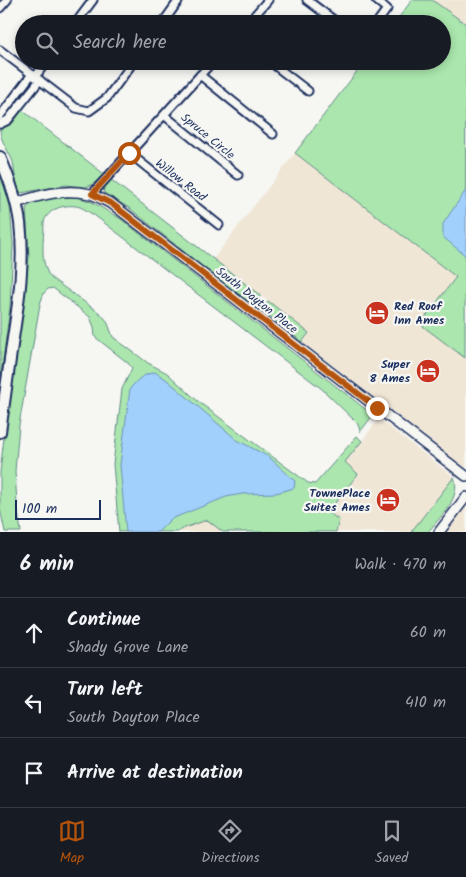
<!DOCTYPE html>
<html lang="en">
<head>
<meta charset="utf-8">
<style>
	body { margin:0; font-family:Kalam,sans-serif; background:#20242c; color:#f1f3f6 }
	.scale { position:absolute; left:15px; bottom:12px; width:86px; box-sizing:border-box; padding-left:5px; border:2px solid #1b2f5e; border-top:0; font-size:14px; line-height:18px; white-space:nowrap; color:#1b2f5e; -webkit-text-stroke:4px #f6f6f2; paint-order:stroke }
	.stop { position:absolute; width:15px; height:15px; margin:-11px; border:4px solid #b45309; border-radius:50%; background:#fff }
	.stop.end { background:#b45309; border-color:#fff; box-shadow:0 1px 5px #0008 }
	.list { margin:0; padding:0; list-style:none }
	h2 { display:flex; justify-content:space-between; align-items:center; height:65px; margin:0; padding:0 20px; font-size:21px }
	h2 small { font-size:16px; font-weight:400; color:#9ea1a6 }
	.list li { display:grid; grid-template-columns:32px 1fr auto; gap:15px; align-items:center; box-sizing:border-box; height:70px; padding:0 20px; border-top:1px solid #363941 }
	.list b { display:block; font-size:19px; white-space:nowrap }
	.list p { margin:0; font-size:16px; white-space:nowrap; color:#9ea1a6 }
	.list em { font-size:16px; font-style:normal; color:#9ea1a6 }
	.icon { flex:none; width:28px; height:28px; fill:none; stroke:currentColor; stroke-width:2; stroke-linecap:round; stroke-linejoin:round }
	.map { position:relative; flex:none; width:466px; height:532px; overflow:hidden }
	.search { position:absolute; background:#171b24; box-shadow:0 2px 8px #0003; left:15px; right:15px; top:15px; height:55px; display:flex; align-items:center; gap:12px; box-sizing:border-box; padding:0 18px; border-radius:28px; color:#9ea1a6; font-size:19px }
	.sheet { height:275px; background:#171b24 }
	nav { display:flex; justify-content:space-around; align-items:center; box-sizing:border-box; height:70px; border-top:1px solid #363941; background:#171b24; font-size:14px; color:#9ea1a6 }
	nav a { display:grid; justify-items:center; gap:2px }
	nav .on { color:#b45309 }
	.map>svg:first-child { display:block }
</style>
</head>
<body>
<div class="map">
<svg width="466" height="532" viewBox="0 0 466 532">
	<rect width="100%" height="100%" fill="#f6f6f2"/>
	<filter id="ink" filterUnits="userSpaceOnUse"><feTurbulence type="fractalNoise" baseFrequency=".02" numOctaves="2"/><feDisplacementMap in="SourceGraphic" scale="10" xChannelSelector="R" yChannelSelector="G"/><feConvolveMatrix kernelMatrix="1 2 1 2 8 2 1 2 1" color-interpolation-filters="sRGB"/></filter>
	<g filter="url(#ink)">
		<path fill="#f0e6d6" d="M432,0H466V24Z
			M295,153L456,277L420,324L465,358L466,357V468L302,342L309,333L213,259Z
			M379,419L454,477L411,532H336L339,520L328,512L358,474L345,462Z
			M466,506V532H446Z
			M207,520L223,532H177L187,527Z"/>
		<path fill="#aae6ad" stroke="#628a86" d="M412,0H432L466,24L465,358L420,324L456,277L295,153L365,61H442V24H394Z
			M22,110L104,174L92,185L86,187L65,185L21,193C15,184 15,173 13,162C9,151 0,141 0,129L12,124Z
			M0,172L10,206L13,245L10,307L0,383Z
			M110,179L261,296L253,300H245L129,208L104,193L103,188Z
			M78,197L92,202L121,219L373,415L360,432L359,427L357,423L322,389L94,215C90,213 85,209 80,207C67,203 48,208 44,222C44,240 39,263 51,278L101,314L107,321L113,337L148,363L167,373L200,403L308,483L315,484L357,436L362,441L345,462L358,474L328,512L339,520L336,532H223L207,520L187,527L177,532H119L113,464L122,389L132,368L128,363L95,337L94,327L90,317L53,288L48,289L44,293L40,304L19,425L15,471L17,504L21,532H5L0,509V472L10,386L29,258L26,208C38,196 62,198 78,197Z
			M268,301L309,333L302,342L268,315L265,307Z
			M454,477C462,498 440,517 428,532H411Z"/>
		<path fill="#a2d0fd" stroke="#6c90bd" d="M466,190V256L443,237V224Z
			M155,372L167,380L237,440L269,457L295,481L294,488L276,493L242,494L226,497L171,519L158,532H126L120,465L130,389C137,379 143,375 155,372Z"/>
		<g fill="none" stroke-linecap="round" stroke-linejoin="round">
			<g stroke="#1b2f5e" stroke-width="11">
				<path id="minor" d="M307,0L339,24
					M376,0L387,9L376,24
					M0,8L7,0
					M75,24L93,0
					M162,24L179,0
					M247,24L268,0
					M0,50L76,108L89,111L107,98L134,61
					M269,61L308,91
					M200,75L273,134
					M35,77L47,61
					M164,115L238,175
					M0,116L32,74
					M0,124L8,120L40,80
					M129,153L219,225
					M92,194L213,61"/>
			</g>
			<g stroke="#1b2f5e" stroke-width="12">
				<path id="tertiary" d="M16,203C40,195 65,188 90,194C97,196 105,201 112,204L466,476
					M439,532L466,497"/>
			</g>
			<g stroke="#1b2f5e" stroke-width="14">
				<path id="secondary" d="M0,157C9,178 17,200 20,223C25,264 18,305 12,345C8,374 4,403 0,432"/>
			</g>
			<use href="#minor" stroke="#f6f6f2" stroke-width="7"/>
			<use href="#tertiary" stroke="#f6f6f2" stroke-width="9"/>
			<use href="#secondary" stroke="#f6f6f2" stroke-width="10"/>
		</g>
	</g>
	<g fill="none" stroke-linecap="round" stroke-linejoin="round" filter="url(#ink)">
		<path stroke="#b45309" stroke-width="6" d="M129,153L92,194L112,204L377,408"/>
	</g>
	<defs>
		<g id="hotel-disc" transform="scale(1.25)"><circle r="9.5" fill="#c8321e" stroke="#f6f6f2"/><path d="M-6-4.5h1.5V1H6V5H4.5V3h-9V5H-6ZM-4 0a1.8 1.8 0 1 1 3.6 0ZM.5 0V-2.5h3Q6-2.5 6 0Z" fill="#fff"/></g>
	</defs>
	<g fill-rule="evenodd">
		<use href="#hotel-disc" x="377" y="313"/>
		<use href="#hotel-disc" x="428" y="371"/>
		<use href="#hotel-disc" x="388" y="500"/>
	</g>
	<g text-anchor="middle" stroke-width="4.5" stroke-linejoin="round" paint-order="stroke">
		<g font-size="12" fill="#1b2f5e" stroke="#f6f6f2">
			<text transform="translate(208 136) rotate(39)" y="4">Spruce Circle</text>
			<text transform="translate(181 180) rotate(38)" y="4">Willow Road</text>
			<text transform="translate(257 300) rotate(38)" y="4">South Dayton Place</text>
		</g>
		<g font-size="12" font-weight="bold" fill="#1b2f5e" stroke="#f6f6f2" text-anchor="end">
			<text x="394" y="310" text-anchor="start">Red Roof<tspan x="394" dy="14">Inn Ames</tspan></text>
			<text x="410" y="368">Super<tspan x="410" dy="14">8 Ames</tspan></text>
			<text x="370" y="497">TownePlace<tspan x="370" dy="14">Suites Ames</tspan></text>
		</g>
	</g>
</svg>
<div class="scale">100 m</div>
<div class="stop" style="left:129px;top:153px"></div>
<div class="stop end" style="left:377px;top:408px"></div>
<div class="search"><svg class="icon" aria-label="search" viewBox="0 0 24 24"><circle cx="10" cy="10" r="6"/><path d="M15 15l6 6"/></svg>Search here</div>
</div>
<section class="sheet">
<h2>6 min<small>Walk · 470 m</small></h2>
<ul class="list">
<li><svg class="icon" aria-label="ahead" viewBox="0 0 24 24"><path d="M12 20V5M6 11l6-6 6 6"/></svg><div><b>Continue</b><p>Shady Grove Lane</p></div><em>60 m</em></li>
<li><svg class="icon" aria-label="left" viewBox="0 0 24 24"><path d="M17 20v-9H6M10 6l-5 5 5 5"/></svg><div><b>Turn left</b><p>South Dayton Place</p></div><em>410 m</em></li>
<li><svg class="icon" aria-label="arrive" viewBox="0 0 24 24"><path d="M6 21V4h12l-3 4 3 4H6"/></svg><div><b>Arrive at destination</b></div></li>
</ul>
</section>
<nav>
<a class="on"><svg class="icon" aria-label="map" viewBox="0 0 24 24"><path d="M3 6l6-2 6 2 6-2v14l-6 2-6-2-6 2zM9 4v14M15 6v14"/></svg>Map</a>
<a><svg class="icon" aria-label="directions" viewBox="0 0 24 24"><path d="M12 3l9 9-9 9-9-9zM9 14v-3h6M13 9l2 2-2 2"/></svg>Directions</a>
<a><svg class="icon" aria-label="saved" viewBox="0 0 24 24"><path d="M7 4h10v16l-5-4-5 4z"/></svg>Saved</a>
</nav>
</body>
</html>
